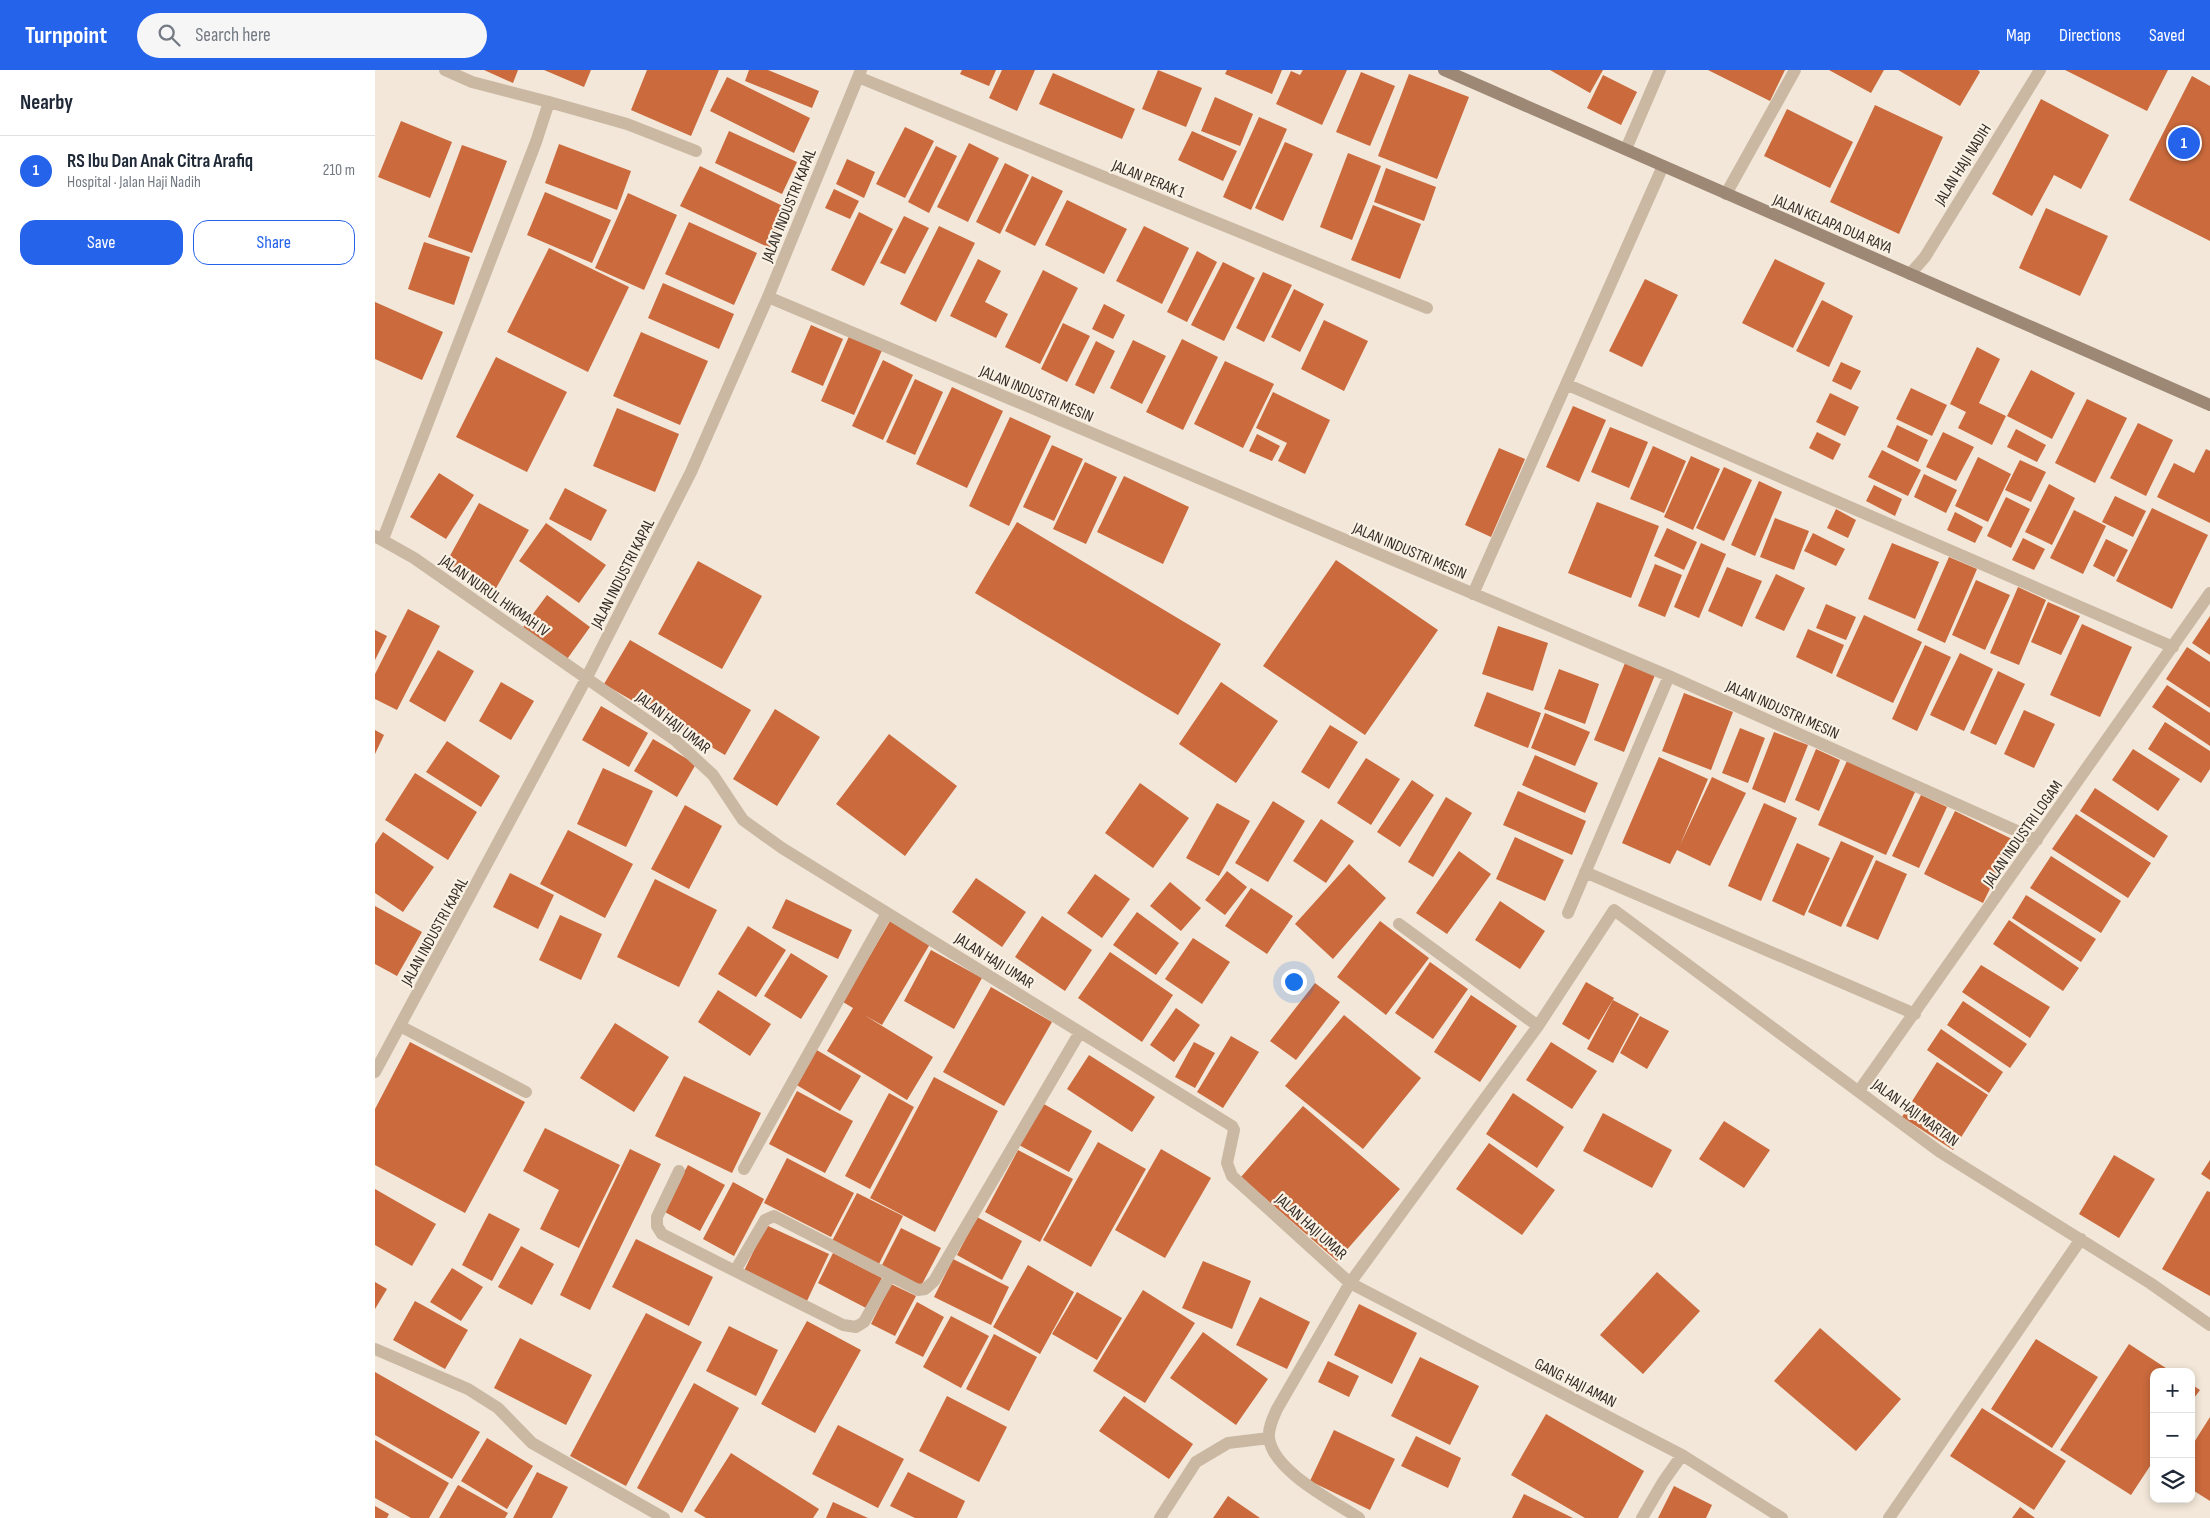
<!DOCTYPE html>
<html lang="en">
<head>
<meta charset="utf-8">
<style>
	body { margin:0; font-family:"Sofia Sans Condensed",sans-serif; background:#f6f6f7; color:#1f2937 }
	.controls { position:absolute; right:15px; bottom:15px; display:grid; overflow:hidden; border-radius:10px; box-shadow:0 2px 8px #0003 }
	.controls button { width:45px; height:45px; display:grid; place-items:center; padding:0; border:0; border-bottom:1px solid #e0e1e3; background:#fff; color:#1f2937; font:25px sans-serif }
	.you { position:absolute; left:918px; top:911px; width:18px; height:18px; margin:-12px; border:4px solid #fff; border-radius:50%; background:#1a73e8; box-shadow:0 0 0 8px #1a73e833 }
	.badge { display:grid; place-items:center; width:32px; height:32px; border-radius:50%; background:#2563eb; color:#fff; font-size:16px; font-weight:700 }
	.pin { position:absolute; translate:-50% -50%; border:2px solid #fff; box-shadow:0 1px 5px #0006 }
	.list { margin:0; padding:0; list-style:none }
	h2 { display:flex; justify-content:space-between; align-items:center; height:65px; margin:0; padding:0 20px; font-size:21px }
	h2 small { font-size:16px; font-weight:400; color:#747a83 }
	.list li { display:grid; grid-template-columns:32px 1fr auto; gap:15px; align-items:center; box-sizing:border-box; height:70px; padding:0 20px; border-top:1px solid #e0e1e3 }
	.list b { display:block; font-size:19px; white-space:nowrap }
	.list p { margin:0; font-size:16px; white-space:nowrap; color:#747a83 }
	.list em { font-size:16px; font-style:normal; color:#747a83 }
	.actions { display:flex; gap:10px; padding:15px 20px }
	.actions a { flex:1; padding:11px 0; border:1px solid #2563eb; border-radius:15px; text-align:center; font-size:18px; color:#2563eb }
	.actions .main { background:#2563eb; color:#fff }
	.icon { flex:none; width:28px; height:28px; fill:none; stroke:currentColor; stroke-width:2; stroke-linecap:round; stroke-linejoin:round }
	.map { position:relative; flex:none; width:1835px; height:1448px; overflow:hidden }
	header { display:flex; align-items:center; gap:30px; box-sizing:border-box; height:70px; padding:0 25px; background:#2563eb; color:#fff }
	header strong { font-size:24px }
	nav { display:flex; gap:28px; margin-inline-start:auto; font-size:18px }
	.search { width:350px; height:45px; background:#f6f6f7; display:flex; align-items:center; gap:12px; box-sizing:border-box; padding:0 18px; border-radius:28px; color:#747a83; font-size:19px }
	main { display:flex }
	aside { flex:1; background:#fff }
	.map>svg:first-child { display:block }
</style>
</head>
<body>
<header>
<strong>Turnpoint</strong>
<div class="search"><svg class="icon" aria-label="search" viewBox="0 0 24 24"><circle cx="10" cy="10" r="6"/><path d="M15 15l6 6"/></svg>Search here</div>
<nav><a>Map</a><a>Directions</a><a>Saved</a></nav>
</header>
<main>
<aside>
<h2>Nearby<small></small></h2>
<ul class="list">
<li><span class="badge">1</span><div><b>RS Ibu Dan Anak Citra Arafiq</b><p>Hospital · Jalan Haji Nadih</p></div><em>210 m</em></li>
</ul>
<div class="actions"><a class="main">Save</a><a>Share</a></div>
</aside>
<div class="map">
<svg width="1835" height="1448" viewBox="0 0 1835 1448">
	<rect width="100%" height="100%" fill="#f2e7d8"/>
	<path fill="#ca6a3d" d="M109,0H143L138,13Z
		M169,0H216L209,17Z
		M272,0H344L316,66L256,40Z
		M374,0H393L444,21L437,38L370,11Z
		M587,0H621L614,16L585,4Z
		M627,0H660L642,41L614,28Z
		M783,0L827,18L811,57L767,39Z
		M852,0H907L897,24L850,4Z
		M928,0H972L947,55L901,34L916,1L925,5Z
		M1175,0H1228L1215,23Z
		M1333,0H1410L1395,31Z
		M1454,0H1509L1496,23Z
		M1523,0H1603L1605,2L1585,36Z
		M1690,0H1793L1772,41Z
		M986,2L1020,16L995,76L961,62Z
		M678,3L760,39L747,69L664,34Z
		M1034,4L1094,27L1062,109L1003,86Z
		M1228,5L1262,22L1246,55L1212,38Z
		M1817,6L1835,16V171L1754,130Z
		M352,7L435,48L419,83L335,41Z
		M840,27L878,44L865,76L826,61Z
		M1666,29L1734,65L1706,119L1679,105L1657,146L1617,124Z
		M1500,35L1568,67L1524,164L1455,132Z
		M1412,39L1478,72L1455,118L1389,86Z
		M884,47L912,59L876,140L848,127Z
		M26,51L77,72L55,128L3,107Z
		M530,57L559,71L530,128L501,114Z
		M354,61L422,92L407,124L340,93Z
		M817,61L862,81L848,111L803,90Z
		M910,72L938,84L908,151L880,138Z
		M594,73L624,88L593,152L562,137Z
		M184,74L256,101L242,140L170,113Z
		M87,75L132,91L97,183L53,167Z
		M561,76L582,86L554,143L533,132Z
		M973,83L1006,96L977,170L945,157Z
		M472,89L500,102L489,128L461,114Z
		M630,93L654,105L625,164L601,152Z
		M325,96L414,139L395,178L305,136Z
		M1011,98L1061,117L1049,151L999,132Z
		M657,106L688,121L660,176L630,161Z
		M459,119L484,131L475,149L450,138Z
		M170,122L236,150L217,193L152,165Z
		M253,123L302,145L269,220L220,198Z
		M692,130L752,159L729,204L670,175Z
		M998,135L1046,154L1025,209L976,190Z
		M1671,138L1733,166L1705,226L1644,198Z
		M484,142L518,159L489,216L456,200Z
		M529,146L554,158L530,204L505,193Z
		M314,152L382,183L359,235L290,204Z
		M564,156L600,173L561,252L525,234Z
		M769,156L814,178L787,234L741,211Z
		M49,172L95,187L79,235L33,219Z
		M174,178L254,217L213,302L132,262Z
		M822,181L842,192L812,252L792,242Z
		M603,189L626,201L610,232L633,244L621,268L575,246Z
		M1400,189L1450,213L1418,278L1367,253Z
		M848,192L880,208L849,271L816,255Z
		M668,200L703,218L665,294L630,277Z
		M888,202L917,215L889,272L861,258Z
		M1270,209L1303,225L1267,297L1234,281Z
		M288,213L359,244L344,279L273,248Z
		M919,219L949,234L925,282L896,267Z
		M1447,230L1478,246L1454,297L1421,281Z
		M0,232L68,262L47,310L0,289Z
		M729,234L750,245L738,269L717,259Z
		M949,250L993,271L969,321L926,299Z
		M688,253L715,266L692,312L666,299Z
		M436,255L468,269L448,316L416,302Z
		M266,262L333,291L305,355L238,326Z
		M475,264L508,278L479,345L446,331Z
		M807,269L843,287L808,360L771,342Z
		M758,270L791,286L767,334L735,318Z
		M721,271L740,281L719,324L700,315Z
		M1602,277L1625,289L1604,333L1631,346L1617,375L1583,358L1591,342L1575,334Z
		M121,287L192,322L152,402L81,367Z
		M508,290L538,305L508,370L477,356Z
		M850,291L899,314L868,378L819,354Z
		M1466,292L1486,301L1476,320L1457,311Z
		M1656,300L1700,323L1677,369L1632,346Z
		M540,309L568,322L540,385L511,372Z
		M577,317L628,341L592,418L541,394Z
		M1536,318L1572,335L1557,366L1521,349Z
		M898,322L955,350L930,404L903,391L912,373L881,358Z
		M1455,323L1484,337L1470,366L1441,352Z
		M1712,329L1752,348L1720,413L1680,393Z
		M1198,336L1231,350L1204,412L1171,397Z
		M242,338L304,364L280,422L218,396Z
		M635,347L676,366L634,456L594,436Z
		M1763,353L1798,370L1771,426L1735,408Z
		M1522,355L1553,370L1543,392L1512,377Z
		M1235,357L1273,372L1254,418L1216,402Z
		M1641,359L1671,375L1662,392L1632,377Z
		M1442,362L1466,374L1458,390L1434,378Z
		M1568,362L1599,377L1581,411L1551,397Z
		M882,364L905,376L897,391L874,381Z
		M677,375L708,389L679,451L648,437Z
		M1278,376L1311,391L1289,443L1255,429Z
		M1124,378L1150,389L1116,467L1090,455Z
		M1831,379L1835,381V453L1782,427L1799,393L1819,403Z
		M1507,380L1546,400L1533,426L1493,407Z
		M1316,386L1345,399L1318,460L1289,447Z
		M1603,387L1636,404L1613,452L1580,436Z
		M1645,390L1671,402L1656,432L1630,420Z
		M710,392L742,407L711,474L678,459Z
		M1349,397L1377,410L1349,471L1321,458Z
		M64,403L99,425L71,469L35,447Z
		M1549,404L1582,420L1571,443L1539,427Z
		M749,406L814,437L788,494L722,462Z
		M1384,411L1407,422L1380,486L1356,475Z
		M1674,414L1700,428L1677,475L1650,462Z
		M1499,415L1527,429L1520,446L1491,431Z
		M190,418L232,440L216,471L174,449Z
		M1740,426L1771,441L1758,467L1727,452Z
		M1631,427L1655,439L1636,478L1612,466Z
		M1222,432L1284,456L1256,528L1193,503Z
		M104,433L154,460L120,520L71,493Z
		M1777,438L1833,465L1797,539L1741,511Z
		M1461,439L1481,450L1473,468L1452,458Z
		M1699,440L1731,456L1708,504L1675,488Z
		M1580,442L1608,457L1600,473L1572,460Z
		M1400,448L1434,461L1419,500L1385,487Z
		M642,452L846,574L803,645L600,523Z
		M171,453L231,495L204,533L144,491Z
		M1292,458L1322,472L1309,500L1279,486Z
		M1438,463L1470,479L1461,496L1429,481Z
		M1648,468L1670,479L1659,500L1637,490Z
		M1731,469L1753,480L1739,507L1718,496Z
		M1326,473L1351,484L1324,548L1299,537Z
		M1517,473L1564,492L1540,549L1493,529Z
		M1574,487L1602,499L1570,573L1542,560Z
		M961,490L1063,560L990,665L888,596Z
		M323,491L387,526L347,599L283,564Z
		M1280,494L1307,505L1290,547L1263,536Z
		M1352,497L1387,511L1367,557L1333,541Z
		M1401,504L1430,518L1409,561L1380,548Z
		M1601,510L1635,525L1610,580L1577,565Z
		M1643,517L1671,530L1644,595L1615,583Z
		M172,525L215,557L190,592L146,560Z
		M1673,532L1705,546L1686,585L1656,572Z
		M1451,534L1481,547L1471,570L1441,558Z
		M33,539L65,556L22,640L0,629V604Z
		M1489,545L1547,572L1518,633L1461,606Z
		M1835,546V585L1817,573Z
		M1707,554L1757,577L1725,647L1675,625Z
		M1123,556L1173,573L1158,621L1107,604Z
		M1433,559L1469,575L1457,604L1421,587Z
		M0,560L12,566L0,590Z
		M255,570L376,640L350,685L229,614Z
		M1550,575L1576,587L1542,661L1517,649Z
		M1812,577L1835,592V638L1791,609Z
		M63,580L99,601L70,652L34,631Z
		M1585,583L1618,599L1589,661L1555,645Z
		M1250,593L1280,605L1249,682L1219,670Z
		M1184,599L1224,614L1210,654L1169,639Z
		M1623,601L1650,614L1621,675L1595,663Z
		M126,612L159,631L136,670L104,651Z
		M846,612L903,651L861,713L804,674Z
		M1792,615L1835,643V676L1777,637Z
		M1112,622L1166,643L1153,678L1099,656Z
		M1309,623L1358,642L1336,700L1287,681Z
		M226,636L273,663L254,697L207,670Z
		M400,639L445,667L402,736L358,709Z
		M1649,640L1680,654L1659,698L1629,684Z
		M1170,643L1215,662L1200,696L1156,678Z
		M1790,652L1835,681V699L1826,713L1773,679Z
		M955,655L983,672L954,719L926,702Z
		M1365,658L1390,668L1373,713L1347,703Z
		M0,660L9,665L0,684Z
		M1399,662L1433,675L1410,733L1377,719Z
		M514,664L582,716L530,786L461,734Z
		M278,669L321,694L302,727L259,701Z
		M72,671L125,706L106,737L51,702Z
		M1441,679L1465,690L1444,741L1420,730Z
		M1758,679L1805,709L1783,741L1737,710Z
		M1160,685L1223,713L1210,743L1147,715Z
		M1284,687L1333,709L1305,775L1337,707L1371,723L1335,796L1302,780L1295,794L1247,773Z
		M991,688L1025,709L996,755L962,733Z
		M1472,691L1540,722L1511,785L1443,755Z
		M228,698L278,721L251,777L202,754Z
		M40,703L102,742L73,790L10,750Z
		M1037,710L1059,725L1025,777L1002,762Z
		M765,713L814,748L778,798L730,763Z
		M1720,718L1793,766L1779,788L1705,741Z
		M1143,721L1211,751L1197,785L1128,755Z
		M1546,725L1572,737L1544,798L1517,786Z
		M1071,727L1097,743L1058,807L1033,792Z
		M898,731L930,751L893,812L860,793Z
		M842,733L875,751L844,806L811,788Z
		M1389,733L1422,748L1386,831L1353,816Z
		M310,735L347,756L314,819L276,799Z
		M1580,741L1639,770L1608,833L1549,804Z
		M1701,744L1776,793L1753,828L1677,779Z
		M946,749L979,771L951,813L918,791Z
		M193,760L258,794L230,848L165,814Z
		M8,762L59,797L28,842L0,823V774Z
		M1140,767L1189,790L1170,831L1121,809Z
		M1466,771L1499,786L1466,857L1433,842Z
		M1422,773L1455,788L1429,846L1397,831Z
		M1084,781L1116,804L1072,864L1041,843Z
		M1676,786L1746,831L1726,863L1655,818Z
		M1501,790L1532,804L1503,870L1471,856Z
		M974,794L1011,828L958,889L920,854Z
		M852,801L872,817L850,845L830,830Z
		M135,803L179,825L163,859L118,837Z
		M720,804L755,829L727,868L692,843Z
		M601,808L651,842L627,877L577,842Z
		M280,809L342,840L304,917L242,887Z
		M795,812L826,838L806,861L775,836Z
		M876,818L918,846L892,884L850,856Z
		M1651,825L1721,869L1706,892L1637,848Z
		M411,829L477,860L463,889L397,858Z
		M1125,831L1170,861L1145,899L1100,870Z
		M0,836L47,862L22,906L0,894Z
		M762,842L804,873L781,905L738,875Z
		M185,845L227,864L206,910L164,890Z
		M667,846L717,880L690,921L640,887Z
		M1634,850L1704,898L1688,921L1618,874Z
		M515,851L555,874L507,955L489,945L558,987L532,1030L452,981L478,938L468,932Z
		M1005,851L1054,888L1011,945L962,907Z
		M373,856L411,880L381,927L343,904Z
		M818,868L855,892L827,934L790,909Z
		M556,880L607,908L579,959L529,931Z
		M735,882L798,925L767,972L703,928Z
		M416,883L453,906L426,949L389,926Z
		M1055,892L1093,919L1058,969L1020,943Z
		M1606,895L1675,937L1655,968L1587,922Z
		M1211,912L1239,928L1214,970L1187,954Z
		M940,913L965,932L921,990L895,971Z
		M616,917L677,952L629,1036L568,1002Z
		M343,920L396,954L375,986L323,952Z
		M1096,925L1142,956L1105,1012L1059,982Z
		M1238,930L1264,944L1238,993L1212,979Z
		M1588,931L1652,974L1635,998L1572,955Z
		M801,938L825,955L799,992L775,975Z
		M969,945L1046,1008L988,1079L910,1016Z
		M1265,946L1294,961L1272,999L1245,983Z
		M240,953L294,987L259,1042L205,1008Z
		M1566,959L1628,1002L1614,1023L1552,980Z
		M856,966L884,982L848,1038L822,1022Z
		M35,972L150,1032L90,1143L0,1095V1039Z
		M819,972L840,983L820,1018L800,1007Z
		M1176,972L1222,1001L1197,1039L1151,1010Z
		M440,979L486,1006L465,1041L420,1014Z
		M714,985L780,1027L757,1062L692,1019Z
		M1562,992L1613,1025L1578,1080L1527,1047Z
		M309,1006L386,1043L357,1103L280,1066Z
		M559,1007L623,1041L560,1162L495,1128Z
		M422,1021L478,1051L450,1103L394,1074Z
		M514,1023L539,1037L495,1119L470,1106Z
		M1138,1023L1189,1057L1162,1098L1111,1064Z
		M667,1033L717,1061L694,1102L644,1075Z
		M928,1036L1025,1119L962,1191L866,1107Z
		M1228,1043L1297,1080L1277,1118L1208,1081Z
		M1349,1051L1395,1080L1369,1118L1324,1089Z
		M170,1058L245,1095L204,1178L165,1159L184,1120L148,1101Z
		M723,1072L771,1099L716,1197L668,1170Z
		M1114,1073L1180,1120L1147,1165L1081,1119Z
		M255,1079L286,1094L215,1240L185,1225Z
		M786,1079L836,1108L790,1188L740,1160Z
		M643,1080L698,1109L665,1172L610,1142Z
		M1739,1085L1780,1109L1744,1168L1704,1144Z
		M412,1088L479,1123L456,1167L389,1133Z
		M1835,1090V1110L1826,1104Z
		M313,1095L350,1115L325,1161L288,1141Z
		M358,1112L389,1129L359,1186L328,1169Z
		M0,1119L61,1154L37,1196L0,1175Z
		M1832,1121L1835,1122V1226L1787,1199Z
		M482,1123L528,1146L502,1198L456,1173Z
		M114,1143L145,1159L117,1211L87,1195Z
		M602,1147L647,1171L627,1210L582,1185Z
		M391,1155L454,1184L432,1231L369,1201Z
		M526,1158L566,1178L546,1216L507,1195Z
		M261,1169L338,1207L314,1256L237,1217Z
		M146,1176L179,1194L157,1235L123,1217Z
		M458,1183L507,1208L491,1238L443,1213Z
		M578,1189L634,1217L616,1255L559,1227Z
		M828,1191L876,1211L857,1259L807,1238Z
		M653,1195L699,1222L665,1284L618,1257Z
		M77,1198L108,1217L86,1251L55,1232Z
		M1282,1202L1325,1241L1268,1304L1225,1265Z
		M0,1212L12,1219L0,1239Z
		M516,1214L541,1226L520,1266L496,1254Z
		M768,1220L820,1253L770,1333L718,1301Z
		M702,1222L747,1248L722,1290L677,1264Z
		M885,1227L935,1252L912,1299L861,1275Z
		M40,1231L93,1260L70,1299L18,1270Z
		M542,1232L569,1247L548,1287L520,1273Z
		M984,1234L1042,1263L1017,1314L959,1285Z
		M271,1243L327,1272L251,1416L195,1386Z
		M576,1246L614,1266L586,1318L548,1297Z
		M432,1251L486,1280L440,1363L386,1334Z
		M354,1256L403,1280L381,1326L331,1301Z
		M1445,1258L1526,1329L1481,1381L1399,1311Z
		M828,1262L893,1309L861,1355L795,1308Z
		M619,1264L662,1287L634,1341L591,1319Z
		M145,1268L217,1305L191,1355L119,1318Z
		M1661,1269L1723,1307L1677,1378L1616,1339Z
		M1754,1274L1797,1302H1779V1390L1756,1425L1685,1380Z
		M1045,1287L1104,1316L1075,1375L1016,1346Z
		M953,1291L984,1306L974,1327L943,1312Z
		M0,1302L105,1362L77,1409L0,1365Z
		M319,1313L364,1338L307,1443L262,1418Z
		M1816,1314L1825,1320L1816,1332Z
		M572,1326L632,1357L604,1412L544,1381Z
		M749,1326L818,1374L794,1409L724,1361Z
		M1607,1338L1691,1391L1659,1440L1575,1386Z
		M1171,1344L1269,1401L1243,1448H1210L1136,1405Z
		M1835,1347V1431L1816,1419V1377Z
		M463,1355L529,1389L503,1438L437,1404Z
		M959,1360L1020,1389L995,1440L935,1411Z
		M1041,1366L1086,1388L1073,1418L1026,1396Z
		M112,1368L158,1396L132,1439L86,1411Z
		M0,1370L74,1413L54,1448H36L0,1428Z
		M356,1383L444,1439L438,1448H331L319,1441Z
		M162,1402L193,1417L177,1448H138Z
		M533,1402L590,1431L582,1448H540L515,1436Z
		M83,1415L133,1443L130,1448H64Z
		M1299,1416L1337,1435L1331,1448H1283Z
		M1149,1424L1198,1448H1137Z
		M853,1426L885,1448H838Z
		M458,1432L493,1448H451Z
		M0,1436L14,1444L12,1448H0Z
		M1645,1437L1660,1448H1637Z"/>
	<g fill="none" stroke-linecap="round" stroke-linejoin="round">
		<path stroke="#cab8a3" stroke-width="12" d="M1251,79L1285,0
			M25,956L151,1022"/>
		<path stroke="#cab8a3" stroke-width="12" d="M483,7L1052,238
			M174,32L252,54L321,81
			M1351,124L1420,0
			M1535,204L1550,187L1665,0
			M393,227L1294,606L1662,770
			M1193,315L1798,577
			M0,466L39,488L300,670L338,705L368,750L407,778L857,1056L859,1060L852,1093L857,1106L975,1213L1307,1385L1407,1448
			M8,469L161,72L174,32L97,12L70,0
			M1098,524L1288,96
			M1210,802L1540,944
			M1193,843L1294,606
			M1024,854L1163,956
			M0,1002L211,609L316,402L393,227L486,0
			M1484,1021L1835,523
			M369,1099L512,843
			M304,1101L282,1147V1156L287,1164L360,1201L390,1150L399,1146L543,1220L550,1219L559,1211L705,962
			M360,1201L468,1255L481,1257L489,1252L515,1206
			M0,1279L93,1319L123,1338L157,1373L289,1448
			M785,1448L821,1392L853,1373L894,1368
			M984,1448C958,1431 898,1401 894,1368C893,1358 898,1348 902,1339L975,1213L1163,956L1239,840L1565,1082L1775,1213L1835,1255
			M1267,1448L1288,1412L1307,1385
			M1514,1448L1706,1169"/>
		<path stroke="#9d8775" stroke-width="12" d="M1069,0L1835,335"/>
	</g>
	<g text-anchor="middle" stroke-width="4.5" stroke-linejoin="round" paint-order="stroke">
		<g font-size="16" fill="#352b26" stroke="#f9f1e4">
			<text transform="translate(1587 94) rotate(-58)" y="6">JALAN HAJI NADIH</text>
			<text transform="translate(774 108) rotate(22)" y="6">JALAN PERAK 1</text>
			<text transform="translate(413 135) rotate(-68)" y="6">JALAN INDUSTRI KAPAL</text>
			<text transform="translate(1458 153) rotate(23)" y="6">JALAN KELAPA DUA RAYA</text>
			<text transform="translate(662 323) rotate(23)" y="6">JALAN INDUSTRI MESIN</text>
			<text transform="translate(1035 480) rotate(23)" y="6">JALAN INDUSTRI MESIN</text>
			<text transform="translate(247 503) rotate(-63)" y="6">JALAN INDUSTRI KAPAL</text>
			<text transform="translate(120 525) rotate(35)" y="6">JALAN NURUL HIKMAH IV</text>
			<text transform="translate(1408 639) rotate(24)" y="6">JALAN INDUSTRI MESIN</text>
			<text transform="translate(299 652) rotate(38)" y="6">JALAN HAJI UMAR</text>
			<text transform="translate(1647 763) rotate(-55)" y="6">JALAN INDUSTRI LOGAM</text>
			<text transform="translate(59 861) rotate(-61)" y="6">JALAN INDUSTRI KAPAL</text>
			<text transform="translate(620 890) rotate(32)" y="6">JALAN HAJI UMAR</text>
			<text transform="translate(1541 1042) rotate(36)" y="6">JALAN HAJI MARTAN</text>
			<text transform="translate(937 1156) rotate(42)" y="6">JALAN HAJI UMAR</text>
			<text transform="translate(1201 1312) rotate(27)" y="6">GANG HAJI AMAN</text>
		</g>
	</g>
</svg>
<div class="controls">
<button>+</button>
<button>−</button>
<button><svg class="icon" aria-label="layers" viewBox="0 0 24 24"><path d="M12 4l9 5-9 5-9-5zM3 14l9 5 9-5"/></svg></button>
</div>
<div class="you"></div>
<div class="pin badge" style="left:1809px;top:73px">1</div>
</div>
</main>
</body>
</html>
